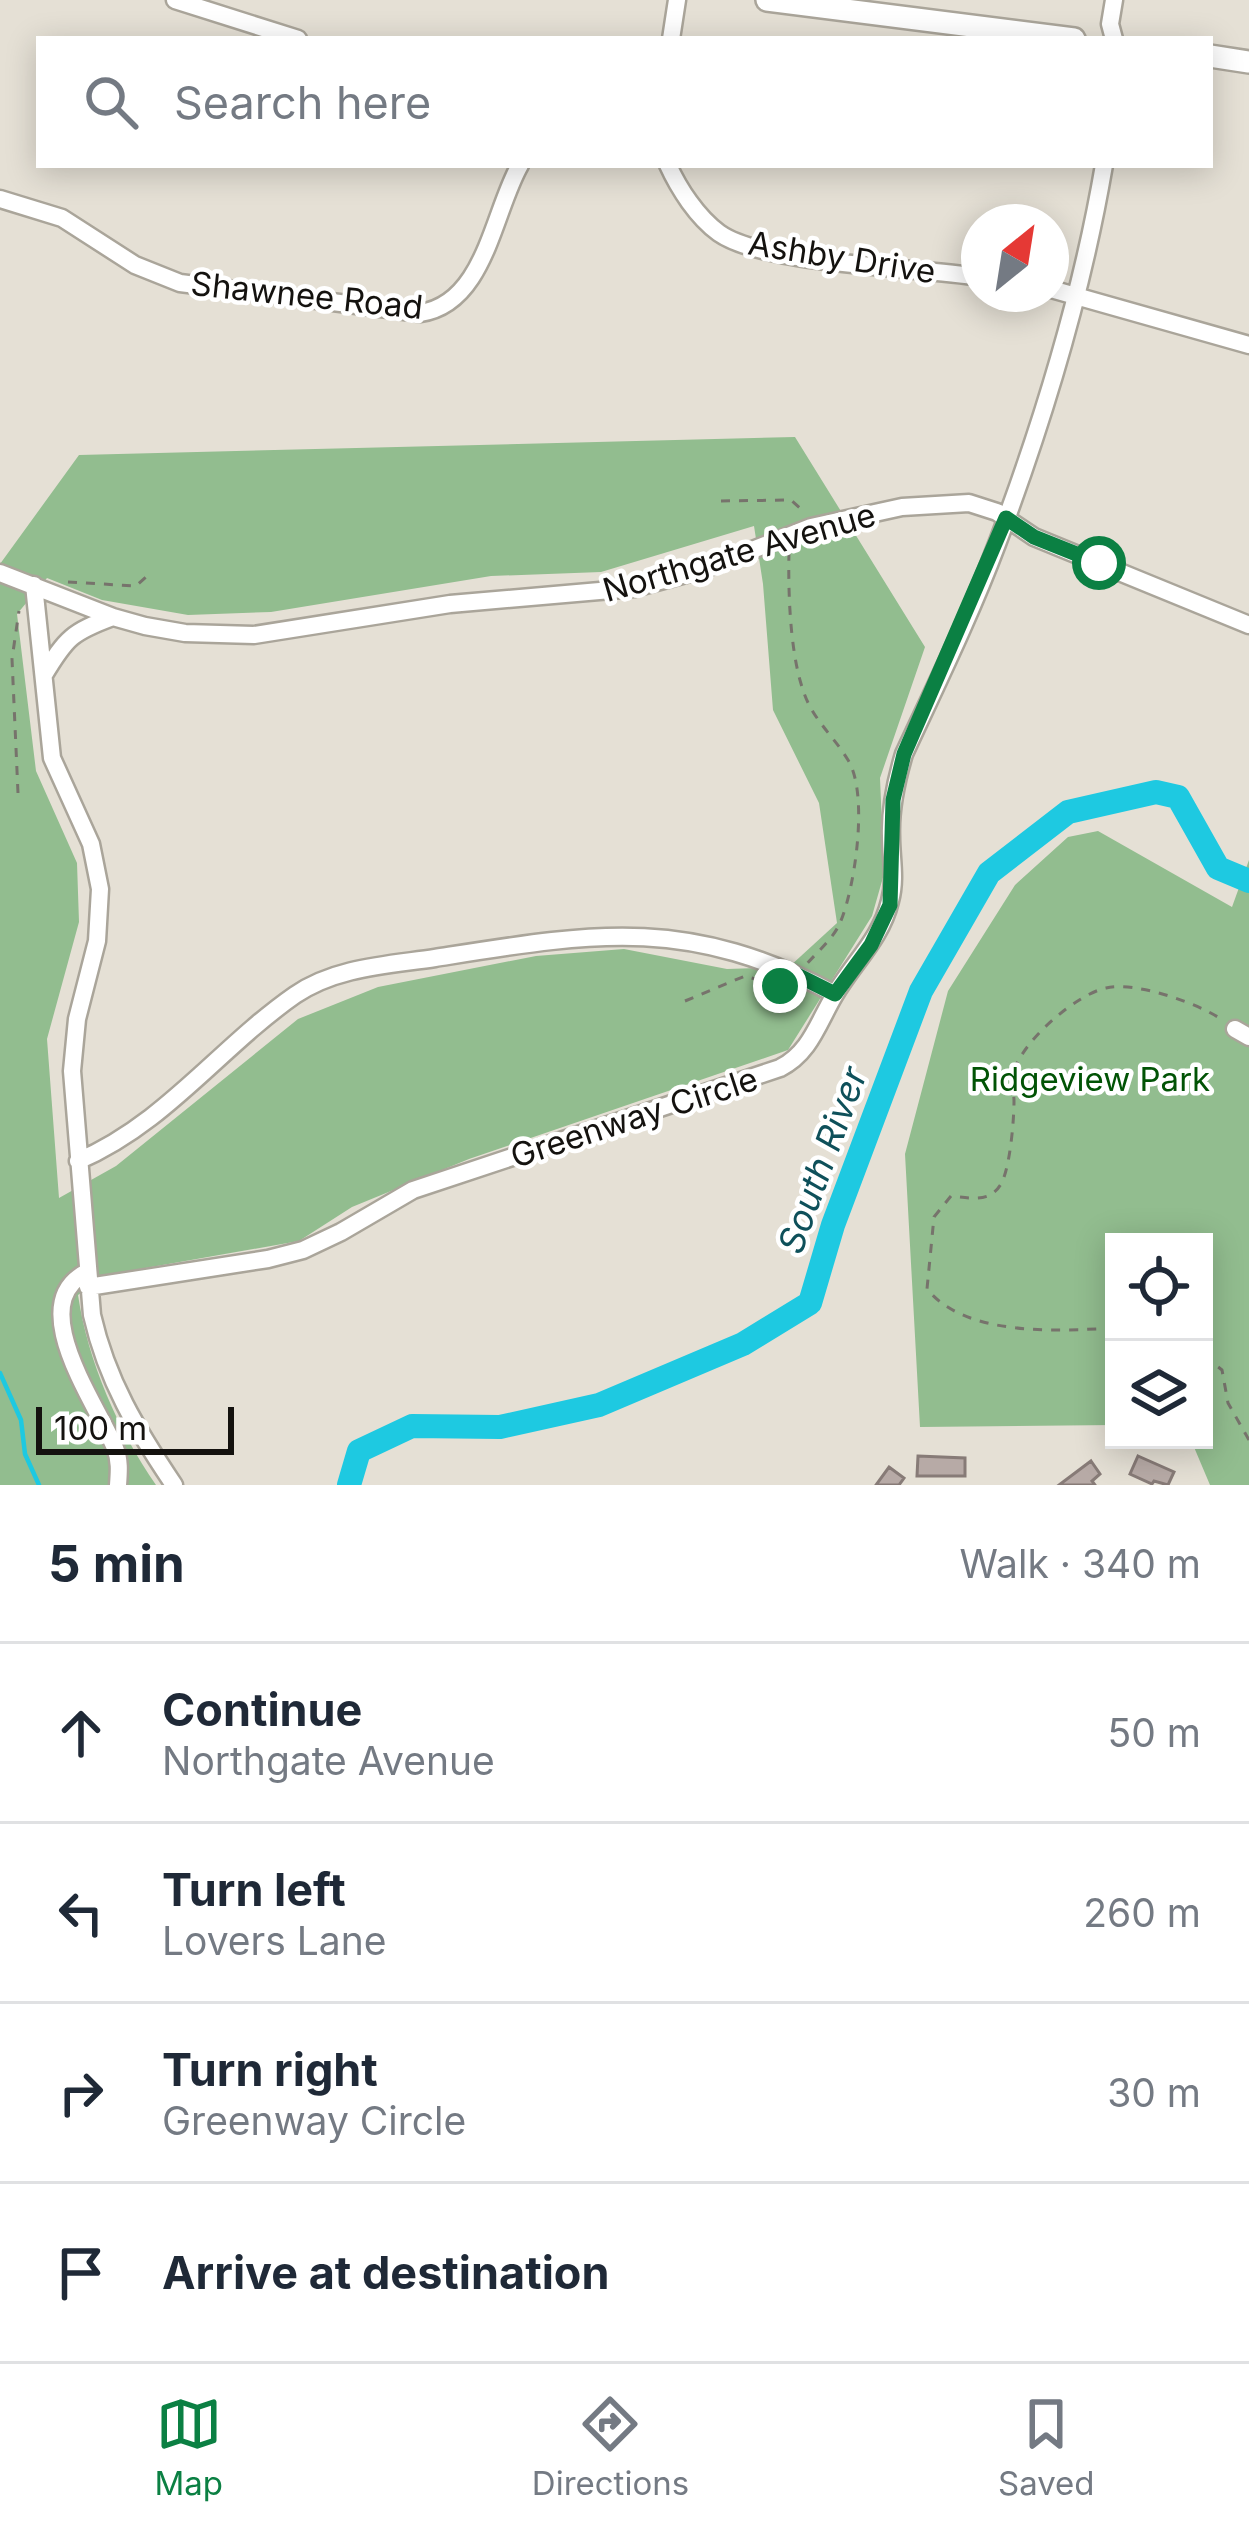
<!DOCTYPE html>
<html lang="en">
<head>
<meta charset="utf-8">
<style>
	body { margin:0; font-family:Inter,sans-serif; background:#f2f2f3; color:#1f2937 }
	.controls { position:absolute; right:36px; bottom:36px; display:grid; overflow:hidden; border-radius:0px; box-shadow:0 6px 30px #0003 }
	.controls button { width:108px; height:108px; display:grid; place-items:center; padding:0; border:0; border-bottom:3px solid #e0e1e3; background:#fff; color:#1f2937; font:60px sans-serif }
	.compass { position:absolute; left:961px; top:204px; width:108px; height:108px; border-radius:50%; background:#fff; box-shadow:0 6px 30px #0003; rotate:30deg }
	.scale { position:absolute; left:36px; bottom:30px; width:198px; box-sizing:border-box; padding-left:12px; border:6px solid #14120f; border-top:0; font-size:33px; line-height:42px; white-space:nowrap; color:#14120f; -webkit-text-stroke:9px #fff; paint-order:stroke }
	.stop { position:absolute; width:36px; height:36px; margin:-27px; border:9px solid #0b8043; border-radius:50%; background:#fff }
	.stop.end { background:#0b8043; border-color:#fff; box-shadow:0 3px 12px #0008 }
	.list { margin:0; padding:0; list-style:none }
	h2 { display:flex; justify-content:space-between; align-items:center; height:156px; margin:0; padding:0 48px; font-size:51px }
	h2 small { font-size:39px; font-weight:400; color:#747a83 }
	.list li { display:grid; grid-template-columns:78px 1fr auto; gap:36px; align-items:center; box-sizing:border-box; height:180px; padding:0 48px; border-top:3px solid #e0e1e3 }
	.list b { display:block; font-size:45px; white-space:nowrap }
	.list p { margin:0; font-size:39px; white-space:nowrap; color:#747a83 }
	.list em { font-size:39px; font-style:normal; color:#747a83 }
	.icon { flex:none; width:66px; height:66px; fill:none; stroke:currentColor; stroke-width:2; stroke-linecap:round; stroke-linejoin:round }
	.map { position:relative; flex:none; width:1249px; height:1485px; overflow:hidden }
	.search { position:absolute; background:#fff; box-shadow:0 6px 30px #0003; left:36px; right:36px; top:36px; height:132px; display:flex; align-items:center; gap:30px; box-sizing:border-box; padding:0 42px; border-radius:0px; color:#747a83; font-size:45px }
	.sheet { height:876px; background:#fff }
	nav { display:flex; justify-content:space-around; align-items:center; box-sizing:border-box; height:168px; border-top:3px solid #e0e1e3; background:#fff; font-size:33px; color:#747a83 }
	nav a { display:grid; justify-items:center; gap:6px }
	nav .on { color:#0b8043 }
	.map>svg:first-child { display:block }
</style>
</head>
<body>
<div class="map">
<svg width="1249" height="1485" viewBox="0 0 1249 1485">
	<rect width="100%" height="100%" fill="#e5e0d5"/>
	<path fill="#92bd8f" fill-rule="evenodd" d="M795,437L925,647L880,778L884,874L872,916L788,1050L469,1159L352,1207L299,1241L106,1275L78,1295C88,1362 118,1430 156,1485H0V564L79,455ZM754,526L763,584L773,710L819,803L837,923L777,978L757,968L727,969L624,949L536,956L378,987L298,1019L116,1166L59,1198L47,1039L79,922L77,863L36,771L17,614L47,578L102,600L188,615L271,612L491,576L601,572Z
		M1098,831L1232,907L1249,860V1485H1210L1191,1440H1204V1242H1114V1425L920,1427L905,1154L948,991L1015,885L1068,837Z"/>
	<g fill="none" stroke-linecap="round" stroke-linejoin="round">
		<path stroke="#1ec9e1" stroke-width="4.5" d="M0,1373L21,1420L25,1454L39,1485"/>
		<path stroke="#1ec9e1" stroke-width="24" d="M349,1485L359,1451L412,1426L500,1427L599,1405L743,1344L810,1303L833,1225L921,991L989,873L1068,812L1156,792L1178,797L1218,868L1249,881"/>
	</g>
	<path fill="#b7aaa6" stroke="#877b77" stroke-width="3" d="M918,1456L965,1458V1476H917Z
		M1138,1456L1174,1472L1168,1485L1154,1481L1152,1484L1130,1474Z
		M1091,1461L1100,1474L1092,1481L1095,1485H1059Z
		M889,1467L904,1478L899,1485H876Z"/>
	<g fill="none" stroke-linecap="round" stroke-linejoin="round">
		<g stroke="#aaa59a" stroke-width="21">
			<path id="minor" d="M175,0L298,39
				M671,39L677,0
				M1114,39L1110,24L1114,0
				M668,165C679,189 697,217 719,233C764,265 918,267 979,277
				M0,199L62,218L135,265L180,283L420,313C485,304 493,212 520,165
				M1051,289L1249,345
				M0,573L113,617L145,626L185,633L254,635L450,604L634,588L704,569L811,527L902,507L969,503L997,512L1034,537L1249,625
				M34,585L52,758L91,844L100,889L97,941L77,1019L72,1071L92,1315C107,1381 137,1430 174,1485
				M44,675C66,638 72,632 113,617
				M1235,1029L1249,1037
				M78,1161C165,1124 219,1048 295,995C336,967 388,965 435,958C593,933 686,915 835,994
				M87,1272C23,1304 97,1404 115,1448C120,1460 119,1472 118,1485
				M88,1287L268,1259L303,1250L341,1232L413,1190L780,1068C810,1053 818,1023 834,996C853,963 881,939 890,901C896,879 891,858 891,836C890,808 896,781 904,754C936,685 970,616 997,544C1043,422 1082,294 1104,165"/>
		</g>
		<g stroke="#aaa59a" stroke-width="26">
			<path id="major" d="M767,0L1074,39
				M1210,56L1249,62"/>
		</g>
		<path stroke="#77736c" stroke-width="3" stroke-dasharray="9 9" stroke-linecap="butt" d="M721,501L791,500L801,509V514
			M789,552C788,592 790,652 803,690C812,719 833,735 848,760C869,794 855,888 840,923C833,939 816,953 805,966
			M68,582L136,586L146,577
			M18,793L12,659L19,611
			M685,1001L745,976L779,986
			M1114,1328C1057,1331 966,1337 927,1289L934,1217L951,1196C971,1198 990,1203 1001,1184C1010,1168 1014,1121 1014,1101C1014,1092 1011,1083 1013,1074C1020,1043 1076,994 1106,988C1135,981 1197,1003 1221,1019
			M1204,1356L1222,1370L1228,1403L1249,1440"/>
		<use href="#minor" stroke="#fff" stroke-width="16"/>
		<use href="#major" stroke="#fff" stroke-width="21"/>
	</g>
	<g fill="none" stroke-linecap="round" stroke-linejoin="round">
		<path stroke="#0b8043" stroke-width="15" d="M780,986L797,975L835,994L871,945L890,905L893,800L904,754L1006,518L1034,537L1099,563"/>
	</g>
	<g text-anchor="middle" stroke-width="9" stroke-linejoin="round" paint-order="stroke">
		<g font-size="33" fill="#14120f" stroke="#fff">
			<text transform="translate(842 257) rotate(9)" y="12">Ashby Drive</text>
			<text transform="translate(307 295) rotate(6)" y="12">Shawnee Road</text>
			<text transform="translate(739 552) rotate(-16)" y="12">Northgate Avenue</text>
			<text transform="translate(634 1117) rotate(-18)" y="12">Greenway Circle</text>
		</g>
		<g font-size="33" fill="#015305" stroke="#fff">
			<text x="1090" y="1091">Ridgeview Park</text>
		</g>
		<g font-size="36" font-style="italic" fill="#0e505a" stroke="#fff">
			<text transform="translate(822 1160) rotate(-70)" y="13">South River</text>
		</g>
	</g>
</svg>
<div class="controls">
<button><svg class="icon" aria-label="locate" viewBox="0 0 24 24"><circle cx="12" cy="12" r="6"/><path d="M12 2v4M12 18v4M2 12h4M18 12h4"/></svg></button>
<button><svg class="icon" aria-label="layers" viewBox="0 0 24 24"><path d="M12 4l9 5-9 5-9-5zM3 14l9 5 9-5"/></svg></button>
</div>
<svg class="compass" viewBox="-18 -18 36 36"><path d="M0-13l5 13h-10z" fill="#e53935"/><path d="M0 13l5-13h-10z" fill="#747a83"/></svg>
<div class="scale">100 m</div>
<div class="stop" style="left:1099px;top:563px"></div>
<div class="stop end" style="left:780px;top:986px"></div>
<div class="search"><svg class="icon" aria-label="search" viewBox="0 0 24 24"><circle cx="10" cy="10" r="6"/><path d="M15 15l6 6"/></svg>Search here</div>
</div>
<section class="sheet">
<h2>5 min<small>Walk · 340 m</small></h2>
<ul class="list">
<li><svg class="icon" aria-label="ahead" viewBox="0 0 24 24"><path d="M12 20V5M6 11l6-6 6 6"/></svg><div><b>Continue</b><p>Northgate Avenue</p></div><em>50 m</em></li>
<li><svg class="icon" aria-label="left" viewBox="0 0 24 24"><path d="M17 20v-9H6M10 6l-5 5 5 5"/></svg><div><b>Turn left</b><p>Lovers Lane</p></div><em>260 m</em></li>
<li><svg class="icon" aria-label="right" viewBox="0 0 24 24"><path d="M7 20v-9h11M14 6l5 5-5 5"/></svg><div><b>Turn right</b><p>Greenway Circle</p></div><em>30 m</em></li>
<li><svg class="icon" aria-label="arrive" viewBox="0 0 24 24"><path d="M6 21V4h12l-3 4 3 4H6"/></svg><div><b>Arrive at destination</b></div></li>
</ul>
</section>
<nav>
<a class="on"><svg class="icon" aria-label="map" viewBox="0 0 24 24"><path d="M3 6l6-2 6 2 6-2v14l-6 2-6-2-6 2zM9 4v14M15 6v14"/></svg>Map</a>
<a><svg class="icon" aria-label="directions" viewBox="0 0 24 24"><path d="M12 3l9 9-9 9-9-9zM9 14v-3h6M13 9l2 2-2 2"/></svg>Directions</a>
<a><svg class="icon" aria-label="saved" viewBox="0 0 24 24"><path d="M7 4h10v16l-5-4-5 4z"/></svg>Saved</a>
</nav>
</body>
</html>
